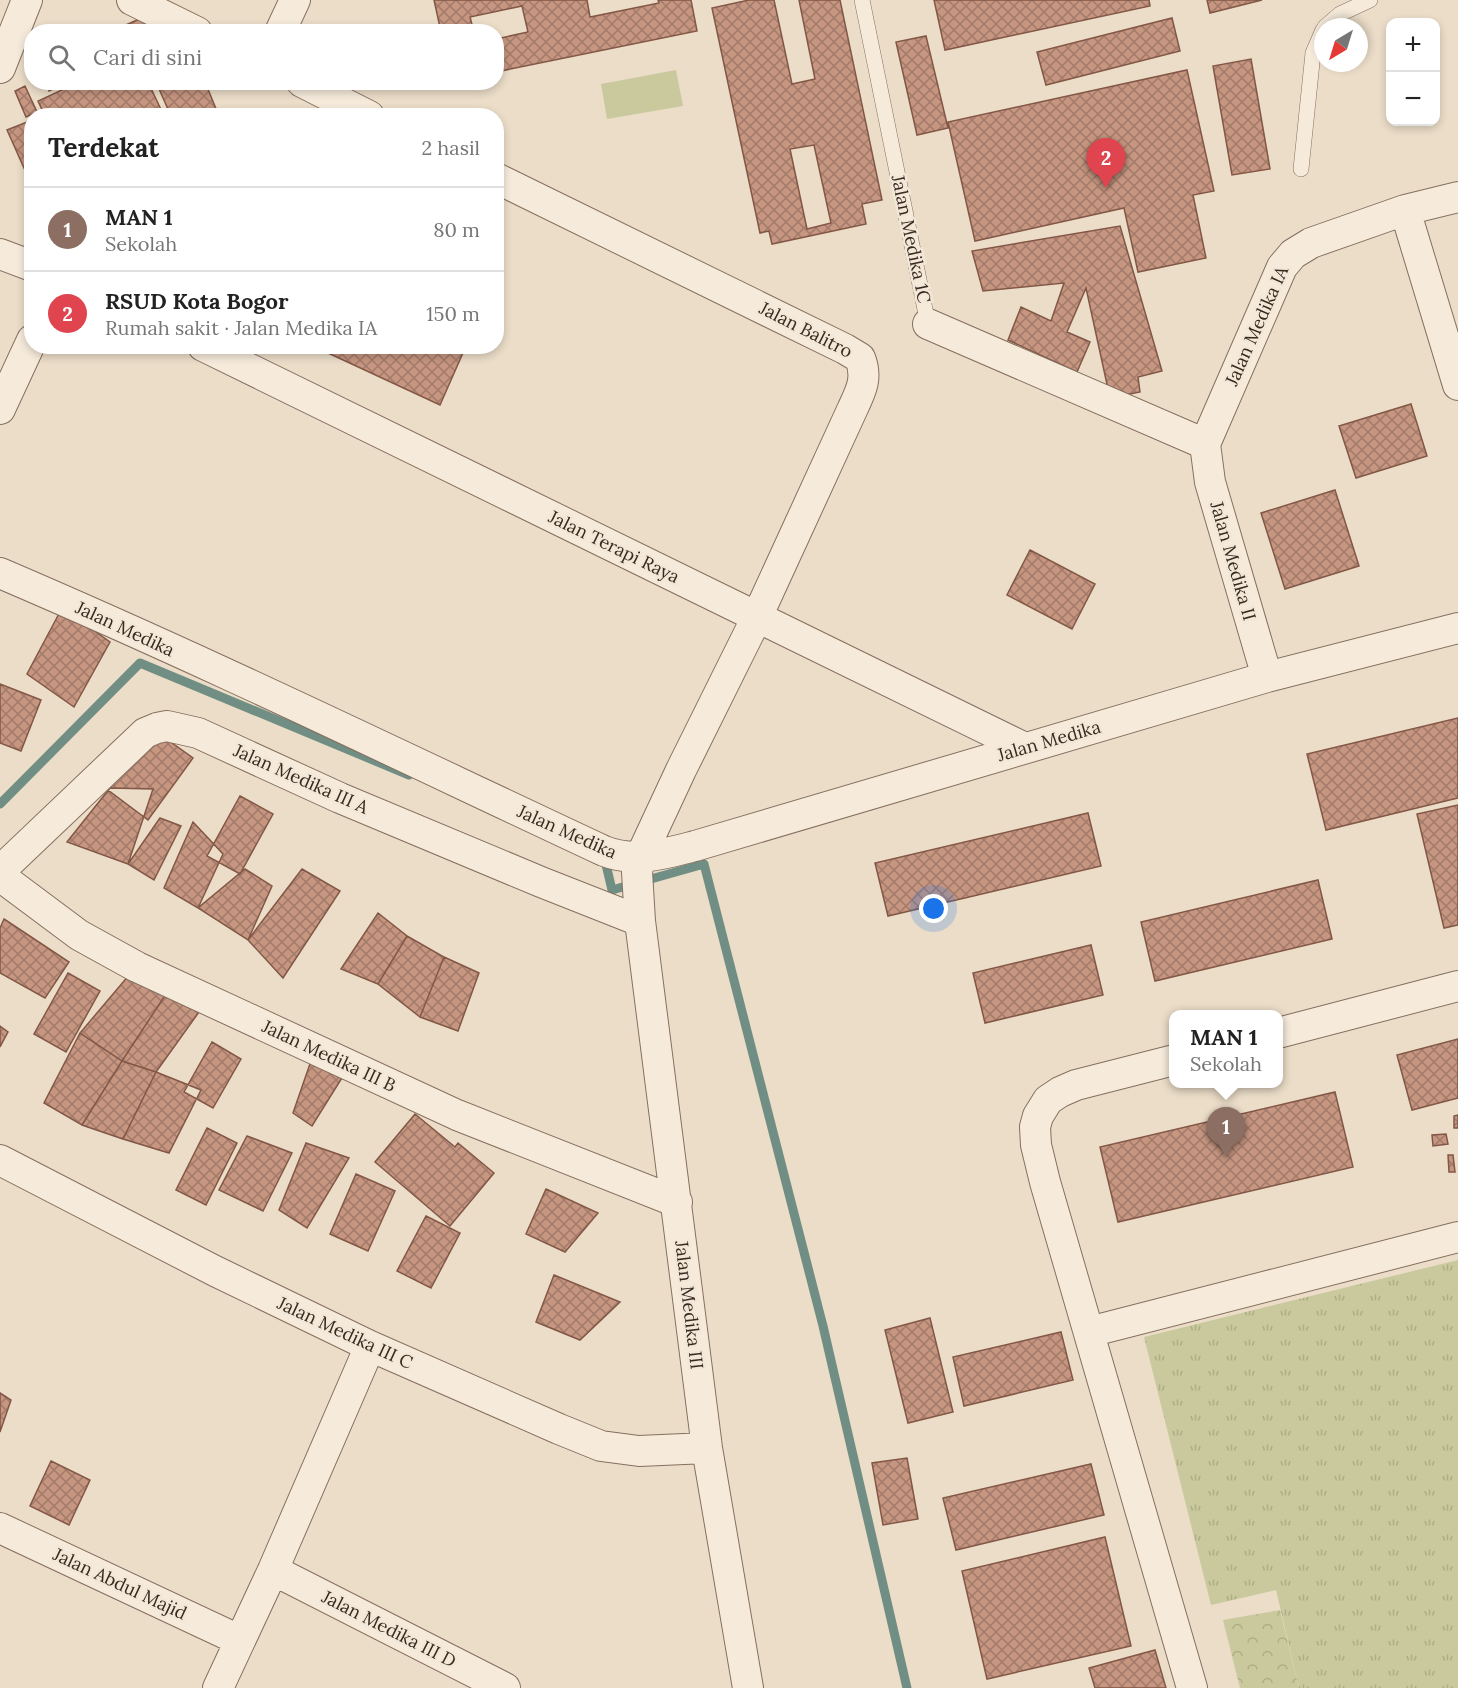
<!DOCTYPE html>
<html lang="id">
<head>
<meta charset="utf-8">
<style>
	body { margin:0; font-family:Lora,serif; background:#f2f2f2; color:#222 }
	.controls { position:absolute; right:18px; top:18px; display:grid; overflow:hidden; border-radius:12px; box-shadow:0 3px 9px #0003 }
	.controls button { width:54px; height:54px; display:grid; place-items:center; padding:0; border:0; border-bottom:2px solid #e0e0e0; background:#fff; color:#222; font:30px sans-serif }
	.compass { position:absolute; left:1314px; top:18px; width:54px; height:54px; border-radius:50%; background:#fff; box-shadow:0 3px 9px #0003; rotate:218deg }
	.you { position:absolute; left:934px; top:909px; width:21px; height:21px; margin:-15px; border:4px solid #fff; border-radius:50%; background:#1a73e8; box-shadow:0 0 0 9px #1a73e833 }
	.badge { display:grid; place-items:center; width:39px; height:39px; border-radius:50%; background:#db2777; color:#fff; font-size:20px; font-weight:700 }
	.pin { position:absolute; translate:-50% -50px; filter:drop-shadow(0 2px 3px #0008) }
	.pin::after { content:''; position:absolute; top:32px; width:21px; height:18px; background:inherit; clip-path:polygon(0 0,100% 0,50% 100%) }
	.popup { position:absolute; left:1169px; top:1010px; width:114px; height:78px; box-sizing:border-box; display:grid; place-content:center; border-radius:12px; background:#fff; filter:drop-shadow(0 2px 4px #0005); font-size:20px; white-space:nowrap; color:#767676 }
	.popup b { font-size:22px; color:#222 }
	.popup::after { content:''; position:absolute; left:50%; top:100%; margin-left:-12px; border:12px solid transparent; border-top-color:#fff }
	.list { margin:0; padding:0; list-style:none }
	h2 { display:flex; justify-content:space-between; align-items:center; height:78px; margin:0; padding:0 24px; font-size:26px }
	h2 small { font-size:20px; font-weight:400; color:#767676 }
	.list li { display:grid; grid-template-columns:39px 1fr auto; gap:18px; align-items:center; box-sizing:border-box; height:84px; padding:0 24px; border-top:2px solid #e0e0e0 }
	.list b { display:block; font-size:22px; white-space:nowrap }
	.list p { margin:0; font-size:20px; white-space:nowrap; color:#767676 }
	.list em { font-size:20px; font-style:normal; color:#767676 }
	.icon { flex:none; width:33px; height:33px; fill:none; stroke:currentColor; stroke-width:2; stroke-linecap:round; stroke-linejoin:round }
	.map { position:relative; flex:none; width:1458px; height:1688px; overflow:hidden }
	.search { position:absolute; background:#fff; box-shadow:0 3px 9px #0003; left:24px; top:24px; width:480px; height:66px; display:flex; align-items:center; gap:15px; box-sizing:border-box; padding:0 21px; border-radius:24px; color:#767676; font-size:22px }
	.panel { position:absolute; background:#fff; box-shadow:0 3px 9px #0003; left:24px; top:108px; width:480px; height:246px; border-radius:24px }
	.map>svg:first-child { display:block }
</style>
</head>
<body>
<div class="map">
<svg width="1458" height="1688" viewBox="0 0 1458 1688">
	<defs>
		<pattern id="grass-tufts" width="24" height="20" patternUnits="userSpaceOnUse" patternTransform="scale(1.5)"><rect width="24" height="20" fill="#c9c99d"/><path d="M3 7l-1-3M5 7V3M7 7l1-3M15 17l-1-3M17 17v-4M19 17l1-3" fill="none" stroke="#adad87"/></pattern>
		<pattern id="forest-crowns" width="20" height="18" patternUnits="userSpaceOnUse" patternTransform="scale(1.5)"><rect width="20" height="18" fill="#c9c99d"/><path d="M2 6a3 3 0 1 1 6 0M12 15a3 3 0 1 1 6 0" fill="none" stroke="#adad87"/></pattern>
		<pattern id="building-cross-hatch" width="8" height="8" patternUnits="userSpaceOnUse" patternTransform="scale(1.5)"><rect width="8" height="8" fill="#c69681"/><path d="M0 0l8 8M0 8l8-8" fill="none" stroke="#a27a69"/></pattern>
	</defs>
	<rect width="100%" height="100%" fill="#ebddc8"/>
	<path fill="url(#grass-tufts)" d="M1458,1260V1688H1299L1276,1590L1211,1605L1144,1337Z"/>
	<path fill="url(#forest-crowns)" d="M1280,1610L1299,1688H1240L1223,1620Z"/>
	<path fill="#c9c99d" d="M676,70L683,106L607,119L601,84Z"/>
	<g fill="none" stroke-linecap="round" stroke-linejoin="round">
		<path stroke="#708e83" stroke-width="9" d="M0,804L140,663L409,775
			M604,856L612,890L704,864L823,1326L907,1688"/>
	</g>
	<path fill="url(#building-cross-hatch)" stroke="#835746" stroke-width="1.5" fill-rule="evenodd" d="M434,0H587L590,17L659,3L658,0H691L697,31L496,72V39L528,32L522,6L470,17L474,32H441Z
		M749,0H774L792,84L815,79L799,0H840L882,200L862,204L866,224L772,244L769,231L760,233L712,8ZM814,145L831,223L807,229L790,149Z
		M934,0H1149L1150,6L945,50Z
		M1207,0H1262L1210,13Z
		M146,16L153,32H110Z
		M1172,18L1180,51L1046,85L1037,52Z
		M926,36L948,128L917,135L896,42Z
		M1251,59L1270,169L1232,175L1213,66Z
		M1187,70L1214,191L1193,195L1206,258L1138,272L1124,208L975,241L948,122Z
		M46,82H68L49,91Z
		M79,82H148L164,116H45L38,101Z
		M156,82H205L219,116H171Z
		M25,86L37,112L26,117L15,91Z
		M32,120V186L7,130Z
		M1120,226L1162,371L1138,377L1140,392L1110,398L1086,288L1067,332L1090,342L1077,372L1008,340L1021,307L1051,321L1064,283L983,291L972,251Z
		M313,346H466L440,405Z
		M1411,404L1427,456L1356,478L1339,426Z
		M1335,490L1359,566L1285,589L1261,513Z
		M1030,550L1095,584L1072,629L1007,595Z
		M62,608L110,642L74,707L27,674Z
		M0,684L41,700L21,751L0,743Z
		M1458,718V798L1326,830L1307,754Z
		M144,723L193,758L148,820L100,784Z
		M110,788L153,789L128,864L67,842Z
		M240,796L273,814L240,874L207,856Z
		M1458,805V925L1444,928L1417,814Z
		M1088,813L1101,866L888,916L875,863Z
		M160,818L181,826L154,880L128,864Z
		M193,822L223,854L198,908L164,888Z
		M245,869L272,886L248,940L198,908Z
		M302,869L340,891L283,978L248,940Z
		M1318,880L1332,939L1155,981L1141,922Z
		M378,913L407,936L378,984L341,969Z
		M4,919L69,962L45,998L0,973V928Z
		M407,936L444,957L420,1017L378,984Z
		M1091,945L1103,995L985,1023L973,973Z
		M444,957L479,973L458,1031L420,1017Z
		M68,973L100,991L66,1052L34,1034Z
		M130,974L166,994L122,1061L80,1033Z
		M166,994L199,1012L156,1072L122,1061Z
		M0,1026L8,1032L0,1047Z
		M80,1033L122,1061L82,1125L44,1103Z
		M1458,1039V1098L1412,1110L1397,1055Z
		M212,1042L241,1059L213,1108L184,1092Z
		M313,1055L345,1073L312,1126L293,1113Z
		M122,1061L156,1072L123,1139L82,1125Z
		M156,1072L201,1090L169,1153L123,1139Z
		M1335,1092L1353,1167L1118,1222L1100,1147Z
		M415,1114L455,1147L458,1143L494,1173L450,1226L375,1162Z
		M1458,1115V1128H1454V1116Z
		M207,1128L237,1143L206,1205L176,1190Z
		M1446,1134L1448,1144L1433,1146L1432,1135Z
		M247,1136L292,1153L263,1211L219,1190Z
		M306,1143L349,1158L307,1228L279,1210Z
		M1448,1155H1453L1455,1172H1449Z
		M356,1174L395,1191L368,1251L330,1234Z
		M546,1189L598,1213L565,1252L526,1234Z
		M426,1216L460,1233L431,1288L397,1271Z
		M554,1275L620,1302L580,1340L536,1322Z
		M930,1318L953,1412L908,1423L885,1330Z
		M1061,1332L1073,1380L964,1406L953,1357Z
		M0,1393L11,1400L0,1432Z
		M907,1458L918,1519L883,1525L872,1463Z
		M51,1461L90,1480L69,1525L30,1506Z
		M1091,1464L1104,1515L956,1550L943,1498Z
		M1105,1537L1131,1646L987,1679L962,1571Z
		M1155,1650L1166,1688H1095L1089,1668Z"/>
	<g fill="none" stroke-linecap="round" stroke-linejoin="round">
		<g stroke="#866f5f" stroke-width="16">
			<path id="lane" d="M862,0L928,324
				M1325,27L1340,14L1370,0
				M1301,169L1313,53L1323,30"/>
		</g>
		<g stroke="#866f5f" stroke-width="32">
			<path id="street" d="M132,0L197,32
				M280,32L295,0
				M0,68L27,0
				M302,82L369,116
				M496,178L845,349L860,358C868,378 861,391 852,410L757,617L681,770L640,858L637,872L640,921L707,1448L748,1688
				M1405,210L1458,385
				M0,254L32,266
				M928,324L1205,444
				M203,346L1025,748
				M0,409L32,340
				M1205,444L1282,267L1293,254L1311,243L1405,210L1458,197
				M1205,444L1210,482L1267,677
				M0,573C204,660 403,757 604,851C634,863 664,854 695,846L1267,677L1458,628
				M0,871L145,733L157,728L167,726L198,733L340,798L541,882L640,921
				M0,876L79,935L137,967L457,1115L677,1202
				M1278,1033L1458,986
				M1174,1060L1076,1085L1060,1092L1048,1100L1038,1116L1035,1127L1036,1145L1045,1182L1192,1688
				M0,1160L215,1271L370,1346L559,1429L601,1446L639,1451L707,1448
				M1089,1332L1458,1237
				M0,1528L239,1640
				M273,1570L505,1688
				M218,1688L273,1570L370,1346"/>
		</g>
		<use href="#lane" stroke="#f6ebdb" stroke-width="15"/>
		<use href="#street" stroke="#f6ebdb" stroke-width="30"/>
	</g>
	<g text-anchor="middle" stroke-width="5" stroke-linejoin="round" paint-order="stroke">
		<g font-size="18" fill="#382921" stroke="#f3e8d8">
			<text transform="translate(911 239) rotate(78)" y="6">Jalan Medika 1C</text>
			<text transform="translate(1257 326) rotate(-66)" y="6">Jalan Medika IA</text>
			<text transform="translate(806 330) rotate(27)" y="6">Jalan Balitro</text>
			<text transform="translate(614 547) rotate(26)" y="6">Jalan Terapi Raya</text>
			<text transform="translate(1233 561) rotate(74)" y="6">Jalan Medika II</text>
			<text transform="translate(125 629) rotate(25)" y="6">Jalan Medika</text>
			<text transform="translate(1049 741) rotate(-16)" y="6">Jalan Medika</text>
			<text transform="translate(301 779) rotate(24)" y="6">Jalan Medika III A</text>
			<text transform="translate(567 832) rotate(24)" y="6">Jalan Medika</text>
			<text transform="translate(329 1056) rotate(25)" y="6">Jalan Medika III B</text>
			<text transform="translate(689 1305) rotate(83)" y="6">Jalan Medika III</text>
			<text transform="translate(345 1333) rotate(25)" y="6">Jalan Medika III C</text>
			<text transform="translate(120 1584) rotate(25)" y="6">Jalan Abdul Majid</text>
			<text transform="translate(389 1629) rotate(27)" y="6">Jalan Medika III D</text>
		</g>
	</g>
</svg>
<div class="controls">
<button>+</button>
<button>−</button>
</div>
<svg class="compass" viewBox="-18 -18 36 36"><path d="M0-13l5 13h-10z" fill="#e53935"/><path d="M0 13l5-13h-10z" fill="#767676"/></svg>
<div class="you"></div>
<div class="pin badge" style="left:1226px;top:1157px;background:#8d6e63">1</div>
<div class="popup"><b>MAN 1</b>Sekolah</div>
<div class="pin badge" style="left:1106px;top:188px;background:#e0444e">2</div>
<div class="search"><svg class="icon" aria-label="search" viewBox="0 0 24 24"><circle cx="10" cy="10" r="6"/><path d="M15 15l6 6"/></svg>Cari di sini</div>
<section class="panel">
<h2>Terdekat<small>2 hasil</small></h2>
<ul class="list">
<li><span class="badge" style="background:#8d6e63">1</span><div><b>MAN 1</b><p>Sekolah</p></div><em>80 m</em></li>
<li><span class="badge" style="background:#e0444e">2</span><div><b>RSUD Kota Bogor</b><p>Rumah sakit · Jalan Medika IA</p></div><em>150 m</em></li>
</ul>
</section>
</div>
</body>
</html>
